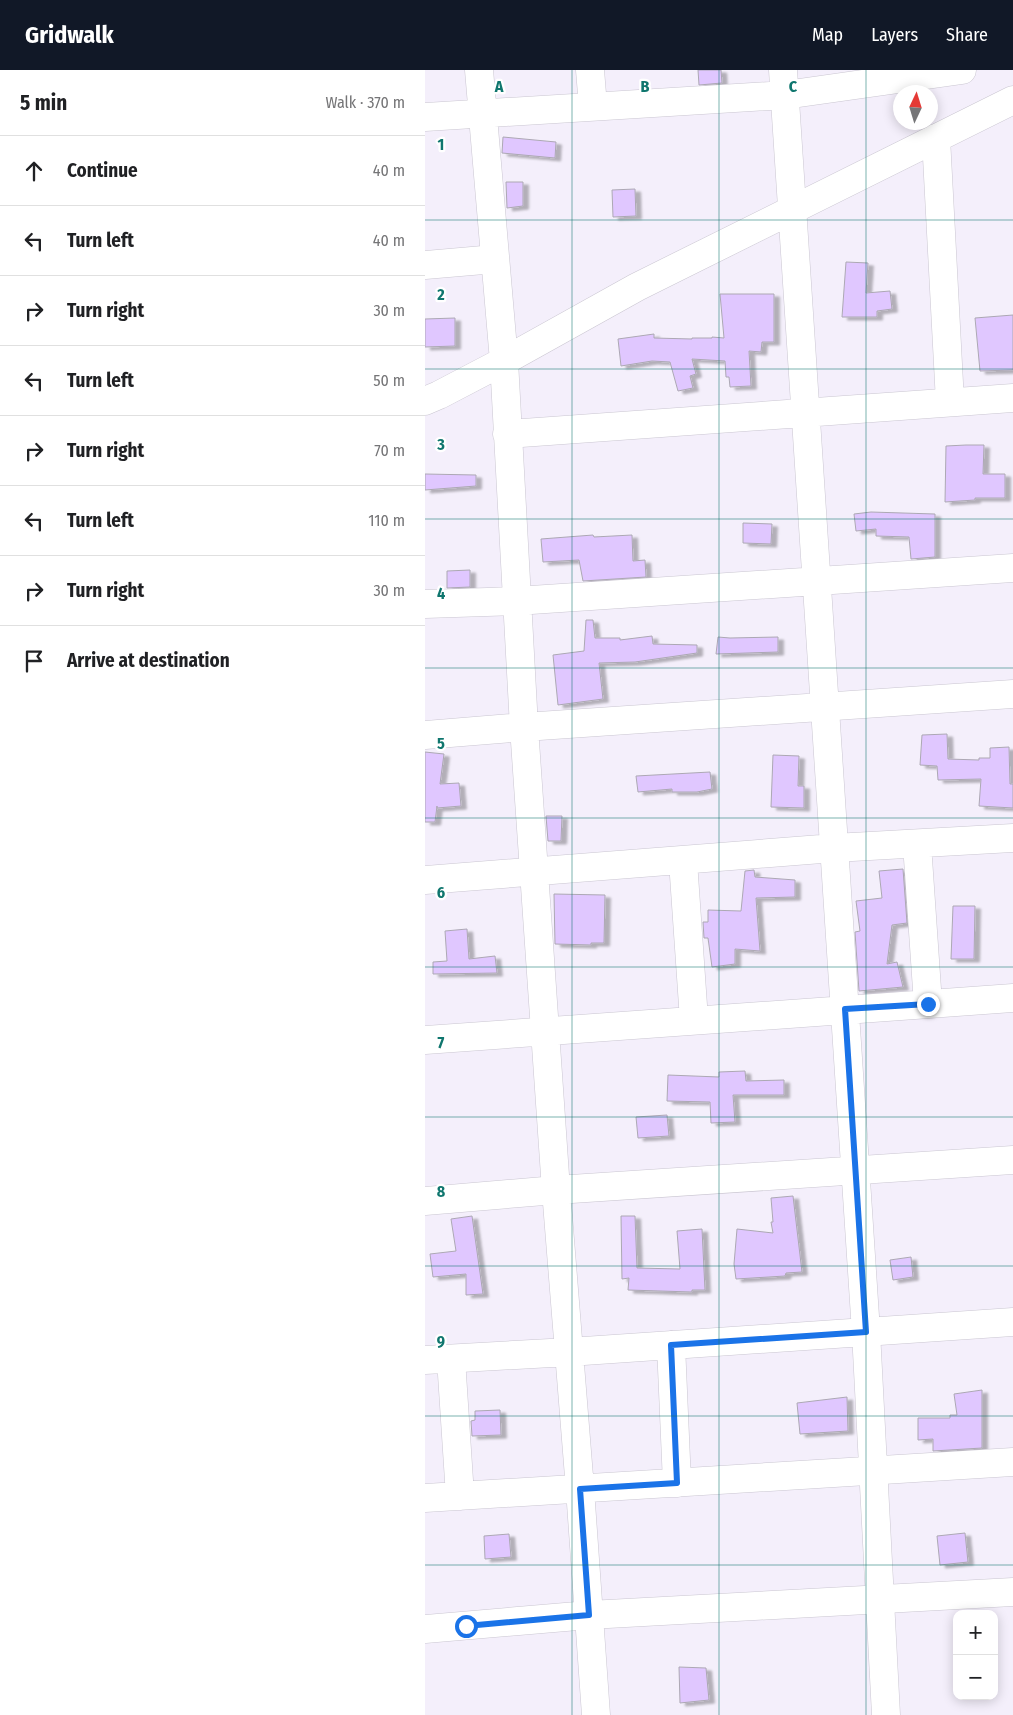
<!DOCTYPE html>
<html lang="en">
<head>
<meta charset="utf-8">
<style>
	body { margin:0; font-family:"Fira Sans Condensed",sans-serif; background:#f6f6f6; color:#202124 }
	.controls { position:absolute; right:15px; bottom:15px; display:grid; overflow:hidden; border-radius:10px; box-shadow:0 2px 12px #0003 }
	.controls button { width:45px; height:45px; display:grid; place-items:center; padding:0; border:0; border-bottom:1px solid #e0e0e0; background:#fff; color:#202124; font:25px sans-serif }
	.compass { position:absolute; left:468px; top:15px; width:45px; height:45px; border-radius:50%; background:#fff; box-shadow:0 2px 12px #0003; rotate:4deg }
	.stop { position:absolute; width:15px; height:15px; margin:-11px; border:4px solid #1a73e8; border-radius:50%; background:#fff }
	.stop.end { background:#1a73e8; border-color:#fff; box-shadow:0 1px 5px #0008 }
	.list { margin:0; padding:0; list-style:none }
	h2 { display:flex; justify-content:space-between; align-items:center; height:65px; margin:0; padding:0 20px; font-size:21px }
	h2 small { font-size:16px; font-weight:400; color:#757577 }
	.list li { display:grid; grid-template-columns:32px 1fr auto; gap:15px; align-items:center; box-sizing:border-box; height:70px; padding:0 20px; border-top:1px solid #e0e0e0 }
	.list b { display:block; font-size:19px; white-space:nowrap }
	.list em { font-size:16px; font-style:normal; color:#757577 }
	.icon { flex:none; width:28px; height:28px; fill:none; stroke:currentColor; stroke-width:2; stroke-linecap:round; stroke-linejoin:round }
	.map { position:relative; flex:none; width:588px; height:1645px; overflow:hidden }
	header { display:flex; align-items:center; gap:30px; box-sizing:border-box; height:70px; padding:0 25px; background:#111827; color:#fff }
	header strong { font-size:24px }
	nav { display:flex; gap:28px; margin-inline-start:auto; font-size:18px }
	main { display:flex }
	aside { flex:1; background:#fff }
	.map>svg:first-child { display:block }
</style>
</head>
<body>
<header>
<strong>Gridwalk</strong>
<nav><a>Map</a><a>Layers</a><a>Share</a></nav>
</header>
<main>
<aside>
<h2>5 min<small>Walk · 370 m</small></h2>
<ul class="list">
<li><svg class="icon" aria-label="ahead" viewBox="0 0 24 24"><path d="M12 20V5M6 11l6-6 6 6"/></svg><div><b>Continue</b></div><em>40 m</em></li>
<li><svg class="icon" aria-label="left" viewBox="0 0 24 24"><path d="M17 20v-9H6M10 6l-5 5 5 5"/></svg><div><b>Turn left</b></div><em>40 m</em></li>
<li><svg class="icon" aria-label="right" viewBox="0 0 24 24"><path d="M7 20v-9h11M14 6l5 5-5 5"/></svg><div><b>Turn right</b></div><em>30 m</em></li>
<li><svg class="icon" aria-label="left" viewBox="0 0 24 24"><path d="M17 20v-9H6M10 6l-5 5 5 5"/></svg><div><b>Turn left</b></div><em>50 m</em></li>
<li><svg class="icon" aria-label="right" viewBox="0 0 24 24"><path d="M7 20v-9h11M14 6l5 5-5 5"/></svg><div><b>Turn right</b></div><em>70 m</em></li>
<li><svg class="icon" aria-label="left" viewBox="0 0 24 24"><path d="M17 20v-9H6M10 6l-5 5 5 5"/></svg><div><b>Turn left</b></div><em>110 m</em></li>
<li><svg class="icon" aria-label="right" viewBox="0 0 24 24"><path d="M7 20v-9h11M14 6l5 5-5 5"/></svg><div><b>Turn right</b></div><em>30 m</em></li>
<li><svg class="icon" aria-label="arrive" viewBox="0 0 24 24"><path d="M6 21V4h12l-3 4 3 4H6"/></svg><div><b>Arrive at destination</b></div></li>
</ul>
</aside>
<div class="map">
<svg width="588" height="1645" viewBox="0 0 588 1645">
	<defs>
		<filter id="shadow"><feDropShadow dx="5.5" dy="3" stdDeviation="1" flood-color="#0004"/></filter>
	</defs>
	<rect width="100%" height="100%" fill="#f4effb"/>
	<path fill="#e0c7ff" stroke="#aca8b3" filter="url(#shadow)" d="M273,0H296L297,13L274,15Z
		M78,67L131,72L130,88L77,83Z
		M81,112H98V136L82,138Z
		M210,119L211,146L188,147L187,120Z
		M421,192L443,193L441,223L465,221L467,239L452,241V247H417Z
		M295,224H349V272H337L336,282L324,281L326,316L305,317L304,307H301L300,291L267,289L271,304L265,306L268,318L253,321L245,292L227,291L196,296L193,269L229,264V268L267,269V268H287V267L299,268Z
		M588,245V300L555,301L550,248Z
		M30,248V276L0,277V249Z
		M541,375H559L558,404H580V428H550V430L520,432L521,376Z
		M0,404L51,405V416L0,420Z
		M446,442L510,444V487L486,489L484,467L451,466V459L431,461L429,444Z
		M318,453L347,454L346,474L318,473Z
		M168,465L169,467L207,465L208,491L220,490L221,507L158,511L154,490L118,492L116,469Z
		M45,500V517L22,518V501Z
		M161,550H168L170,568H195V570L227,566L228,574L272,575V583L210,592L174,593L178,629L133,635L128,585L159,581Z
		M293,567L305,568L353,567V582L291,584Z
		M522,664L523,689L554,690V688H565V678L584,677L585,714H588V738L554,736L556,709L513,710L512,696L495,695L497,665Z
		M0,682L19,684L15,714L34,713L36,736L12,738V736L10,752H0Z
		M348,685L374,686L373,716H379V738L346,737Z
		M285,702L287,719L272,722H247V719L213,722L211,706Z
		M121,746H137L136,771H123Z
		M478,799L482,853L467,855L462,894L472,892L478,917L434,921L430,862L435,861L431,831L457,828L454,801Z
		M329,800L330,807L370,810V827L331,828L335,881L310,879V894L287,897L283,868H279L278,852H283V840L316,841L320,801Z
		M129,824L180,825L179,873H166V875L130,874Z
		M528,836H550L549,889H526Z
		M42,859L44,889L70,886L72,903L8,904V892L22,891L20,861Z
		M320,1001L321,1011L359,1010V1025H308L310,1052L286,1053L285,1032L242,1031L243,1005L294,1007V1002Z
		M242,1045L244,1066L213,1068L211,1047Z
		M368,1126L377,1202L361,1203L360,1206L311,1209L309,1194L312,1159L348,1163L346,1152H348L346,1128Z
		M47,1146L58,1224L41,1225V1204L8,1207L5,1184L31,1181L26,1149Z
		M196,1146H210L212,1198L255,1199L252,1161L277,1159L280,1220H267V1222L203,1220L204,1208L197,1209Z
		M486,1187L488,1207L468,1210L465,1190Z
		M557,1320V1378L508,1381V1369L493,1370V1348H525V1345H532L529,1324Z
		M422,1327L423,1361L375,1364L372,1333Z
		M75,1340L76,1365L47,1366L46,1351L50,1350V1341Z
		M540,1463L543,1492L515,1495L512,1466Z
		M84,1464L86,1487L60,1489L59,1466Z
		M254,1597L281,1598L284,1630L255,1633Z"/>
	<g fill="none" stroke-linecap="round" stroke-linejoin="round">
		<g stroke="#cac6d1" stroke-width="29">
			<path id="minor" d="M54,0L79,291L99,657L131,1120L155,1419L171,1645
				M165,0L168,36
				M358,0L441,1262L461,1645
				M0,47L360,25L537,0
				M511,68L525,332
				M0,195L70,189
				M0,331L14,325L79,291L212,217L588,30
				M82,364L588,328
				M0,534L91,531L588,498
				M0,665L99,657L588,624
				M492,774L503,934
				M258,791L269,950
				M0,810L409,778L588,768
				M0,970L588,928
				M0,1131L131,1120L588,1090
				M246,1275L252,1413
				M26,1289L35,1426
				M0,1290L144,1282L588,1252
				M0,1428L588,1392
				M0,1559L164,1545L588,1522"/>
		</g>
		<use href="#minor" stroke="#fff" stroke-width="28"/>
	</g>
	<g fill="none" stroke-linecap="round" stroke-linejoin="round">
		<path stroke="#1a73e8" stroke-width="6" d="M41,1556L164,1545L155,1419L252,1413L246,1275L441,1262L420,939L503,934"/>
	</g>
	<path fill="none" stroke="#0f766e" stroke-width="1" stroke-opacity="0.55" d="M147,0V1645M294,0V1645M441,0V1645M0,150H588M0,299H588M0,449H588M0,598H588M0,748H588M0,897H588M0,1047H588M0,1196H588M0,1346H588M0,1495H588"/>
	<g font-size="16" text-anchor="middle" font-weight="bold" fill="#0f766e" stroke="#fff" stroke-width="4.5" stroke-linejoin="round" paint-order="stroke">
		<text x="74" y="22">A</text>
		<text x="220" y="22">B</text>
		<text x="368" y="22">C</text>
		<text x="16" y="80">1</text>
		<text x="16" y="230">2</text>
		<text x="16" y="380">3</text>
		<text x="16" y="529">4</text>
		<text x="16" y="679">5</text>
		<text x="16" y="828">6</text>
		<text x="16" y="978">7</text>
		<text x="16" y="1127">8</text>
		<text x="16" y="1277">9</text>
	</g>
</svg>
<div class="controls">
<button>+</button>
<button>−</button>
</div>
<svg class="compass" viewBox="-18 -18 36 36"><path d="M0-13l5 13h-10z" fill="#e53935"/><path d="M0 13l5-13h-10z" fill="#757577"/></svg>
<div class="stop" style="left:41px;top:1556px"></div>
<div class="stop end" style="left:503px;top:934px"></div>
</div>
</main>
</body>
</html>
